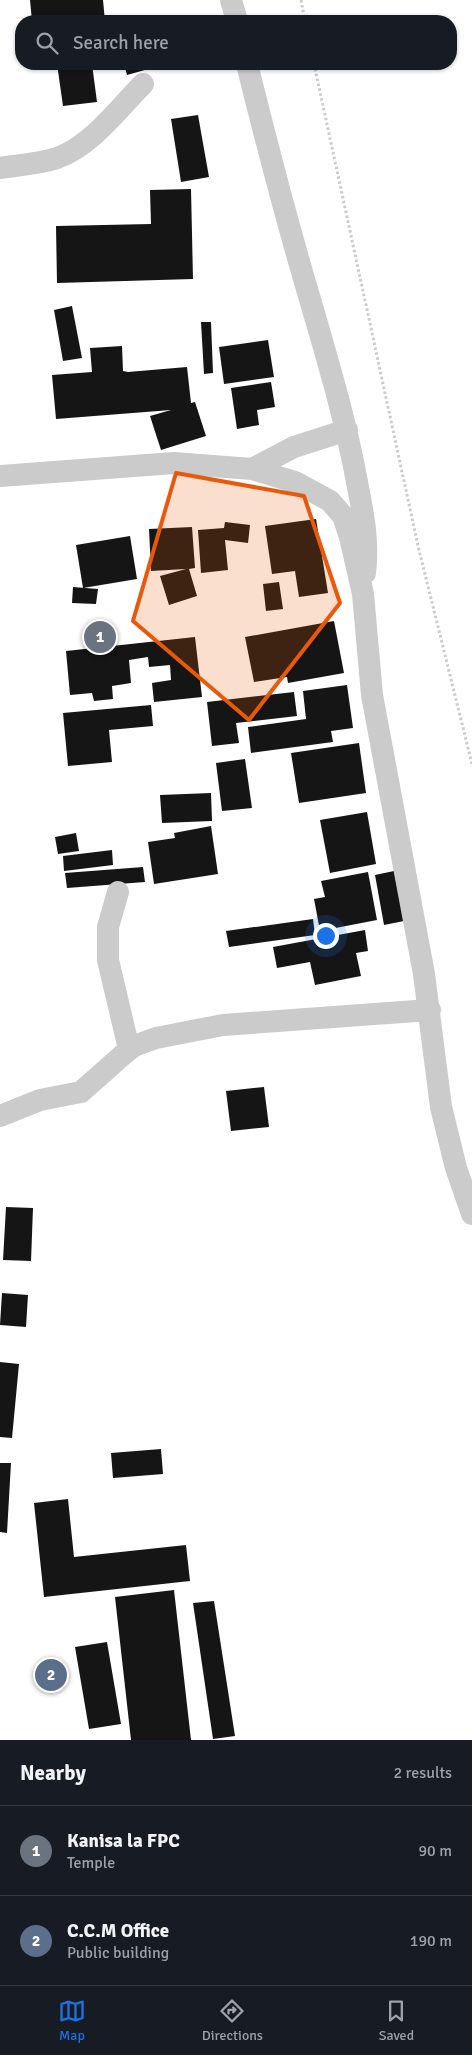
<!DOCTYPE html>
<html lang="en">
<head>
<meta charset="utf-8">
<style>
	body { margin:0; font-family:Signika,sans-serif; background:#242831; color:#f1f3f6 }
	.you { position:absolute; left:325px; top:935px; width:18px; height:18px; margin:-12px; border:4px solid #fff; border-radius:50%; background:#1a73e8; box-shadow:0 0 0 8px #1a73e833 }
	.badge { display:grid; place-items:center; width:32px; height:32px; border-radius:50%; background:#1a73e8; color:#fff; font-size:16px; font-weight:700 }
	.pin { position:absolute; translate:-50% -50%; border:2px solid #fff; box-shadow:0 1px 5px #0006 }
	.list { margin:0; padding:0; list-style:none }
	h2 { display:flex; justify-content:space-between; align-items:center; height:65px; margin:0; padding:0 20px; font-size:21px }
	h2 small { font-size:16px; font-weight:400; color:#9ea1a6 }
	.list li { display:grid; grid-template-columns:32px 1fr auto; gap:15px; align-items:center; box-sizing:border-box; height:90px; padding:0 20px; border-top:1px solid #363941 }
	.list b { display:block; font-size:19px; white-space:nowrap }
	.list p { margin:0; font-size:16px; white-space:nowrap; color:#9ea1a6 }
	.list em { font-size:16px; font-style:normal; color:#9ea1a6 }
	.icon { flex:none; width:28px; height:28px; fill:none; stroke:currentColor; stroke-width:2; stroke-linecap:round; stroke-linejoin:round }
	.map { position:relative; flex:none; width:472px; height:1740px; overflow:hidden }
	.search { position:absolute; background:#171b24; box-shadow:0 1px 4px #0004; left:15px; right:15px; top:15px; height:55px; display:flex; align-items:center; gap:12px; box-sizing:border-box; padding:0 18px; border-radius:20px; color:#9ea1a6; font-size:19px }
	.sheet { height:245px; background:#171b24 }
	nav { display:flex; justify-content:space-around; align-items:center; box-sizing:border-box; height:70px; border-top:1px solid #363941; background:#171b24; font-size:14px; color:#9ea1a6 }
	nav a { display:grid; justify-items:center; gap:2px }
	nav .on { color:#1a73e8 }
	.map>svg:first-child { display:block }
</style>
</head>
<body>
<div class="map">
<svg width="472" height="1740" viewBox="0 0 472 1740">
	<rect width="100%" height="100%" fill="#fff"/>
	<path fill="#151515" d="M30,0H103L105,21H32Z
		M57,64H92L97,102L63,106Z
		M124,64H166L127,75Z
		M198,115L209,177L181,182L171,119Z
		M191,189L193,279L57,283L56,226L151,224L150,190Z
		M72,306L82,358L63,361L54,310Z
		M201,322H211L213,373L204,374Z
		M268,340L274,377L224,384L219,347Z
		M122,346L123,371L128,372L187,367L191,403L195,402L206,436L161,450L150,416L171,410L56,419L52,375L92,372L90,348Z
		M271,382L275,407L257,410L259,425L237,429L231,388Z
		M316,519L328,593L299,597L295,571L272,574L265,526Z
		M225,522L250,525L248,543L225,540L228,570L201,573L198,530L224,528Z
		M192,527L195,568L189,569L197,596L169,605L160,576L186,569L151,571L149,529Z
		M130,536L137,579L83,588L76,545Z
		M279,582L283,609L266,611L263,584Z
		M73,587L98,589L96,604L72,603Z
		M334,621L344,673L288,683L287,677L254,682L245,637Z
		M195,637L202,697L154,702L152,683L171,680L170,665L149,667L148,657L129,660L131,683L112,686L113,699L94,701L92,693L70,695L66,651Z
		M347,685L353,728L331,731L333,742L251,753L248,727L306,719L303,691Z
		M294,692L297,716L236,723L239,743L212,746L207,702Z
		M151,705L153,726L109,730L112,762L68,766L63,713Z
		M359,743L366,793L299,803L291,753Z
		M245,759L252,808L222,811L216,763Z
		M211,793L212,821L162,823L160,795Z
		M367,812L376,864L330,873L320,820Z
		M211,826L218,874L154,884L148,842L175,838L174,833Z
		M76,833L79,851L58,854L55,837Z
		M112,850L113,865L64,871L63,856Z
		M143,867L145,882L67,888L65,873Z
		M394,871L404,921L384,925L375,875Z
		M368,872L377,920L320,931L314,899L325,897L321,881Z
		M313,919L315,935L229,947L226,931Z
		M365,930L368,951L356,953L361,976L315,985L310,962L277,968L273,947Z
		M264,1087L269,1127L231,1131L226,1091Z
		M6,1207L33,1208L31,1261L3,1260Z
		M2,1293L28,1295L26,1327L0,1325Z
		M0,1362L19,1364L12,1438L0,1437Z
		M161,1449L163,1474L113,1478L111,1453Z
		M0,1463H11L7,1533L0,1532Z
		M68,1499L74,1557L186,1545L190,1581L44,1597L34,1503Z
		M174,1590L191,1740H131L115,1597Z
		M214,1601L235,1736L213,1739L193,1603Z
		M107,1642L121,1724L89,1729L75,1647Z"/>
	<g fill="none" stroke-linecap="round" stroke-linejoin="round">
		<path stroke="#cbcbcb" stroke-width="3" stroke-dasharray="2.5 2.5" stroke-linecap="butt" d="M301,0L305,21
			M314,64L418,546L472,764"/>
		<path stroke="#cbcbcb" stroke-width="22" d="M231,0L237,21
			M247,64C267,145 288,226 312,306C329,365 346,422 357,482C363,513 369,542 365,573
			M0,168C19,165 39,164 57,158C91,146 118,109 143,84
			M252,469L294,447L347,430
			M0,476L174,463L252,469L295,482L330,501L343,516L350,537L363,594L372,695L424,974L441,1107L456,1168L472,1214
			M118,892L108,927V960L129,1049
			M0,1116L40,1100L81,1092L125,1053L134,1046L156,1038L223,1025L430,1010"/>
	</g>
	<path fill="#e8590c" fill-opacity="0.2" stroke="#e8590c" stroke-width="4" stroke-linejoin="round" d="M176,473L304,496L340,603L249,720L133,621Z"/>
</svg>
<div class="you"></div>
<div class="pin badge" style="left:100px;top:637px;background:#6b7280">1</div>
<div class="pin badge" style="left:51px;top:1675px;background:#5c6f8a">2</div>
<div class="search"><svg class="icon" aria-label="search" viewBox="0 0 24 24"><circle cx="10" cy="10" r="6"/><path d="M15 15l6 6"/></svg>Search here</div>
</div>
<section class="sheet">
<h2>Nearby<small>2 results</small></h2>
<ul class="list">
<li><span class="badge" style="background:#6b7280">1</span><div><b>Kanisa la FPC</b><p>Temple</p></div><em>90 m</em></li>
<li><span class="badge" style="background:#5c6f8a">2</span><div><b>C.C.M Office</b><p>Public building</p></div><em>190 m</em></li>
</ul>
</section>
<nav>
<a class="on"><svg class="icon" aria-label="map" viewBox="0 0 24 24"><path d="M3 6l6-2 6 2 6-2v14l-6 2-6-2-6 2zM9 4v14M15 6v14"/></svg>Map</a>
<a><svg class="icon" aria-label="directions" viewBox="0 0 24 24"><path d="M12 3l9 9-9 9-9-9zM9 14v-3h6M13 9l2 2-2 2"/></svg>Directions</a>
<a><svg class="icon" aria-label="saved" viewBox="0 0 24 24"><path d="M7 4h10v16l-5-4-5 4z"/></svg>Saved</a>
</nav>
</body>
</html>
